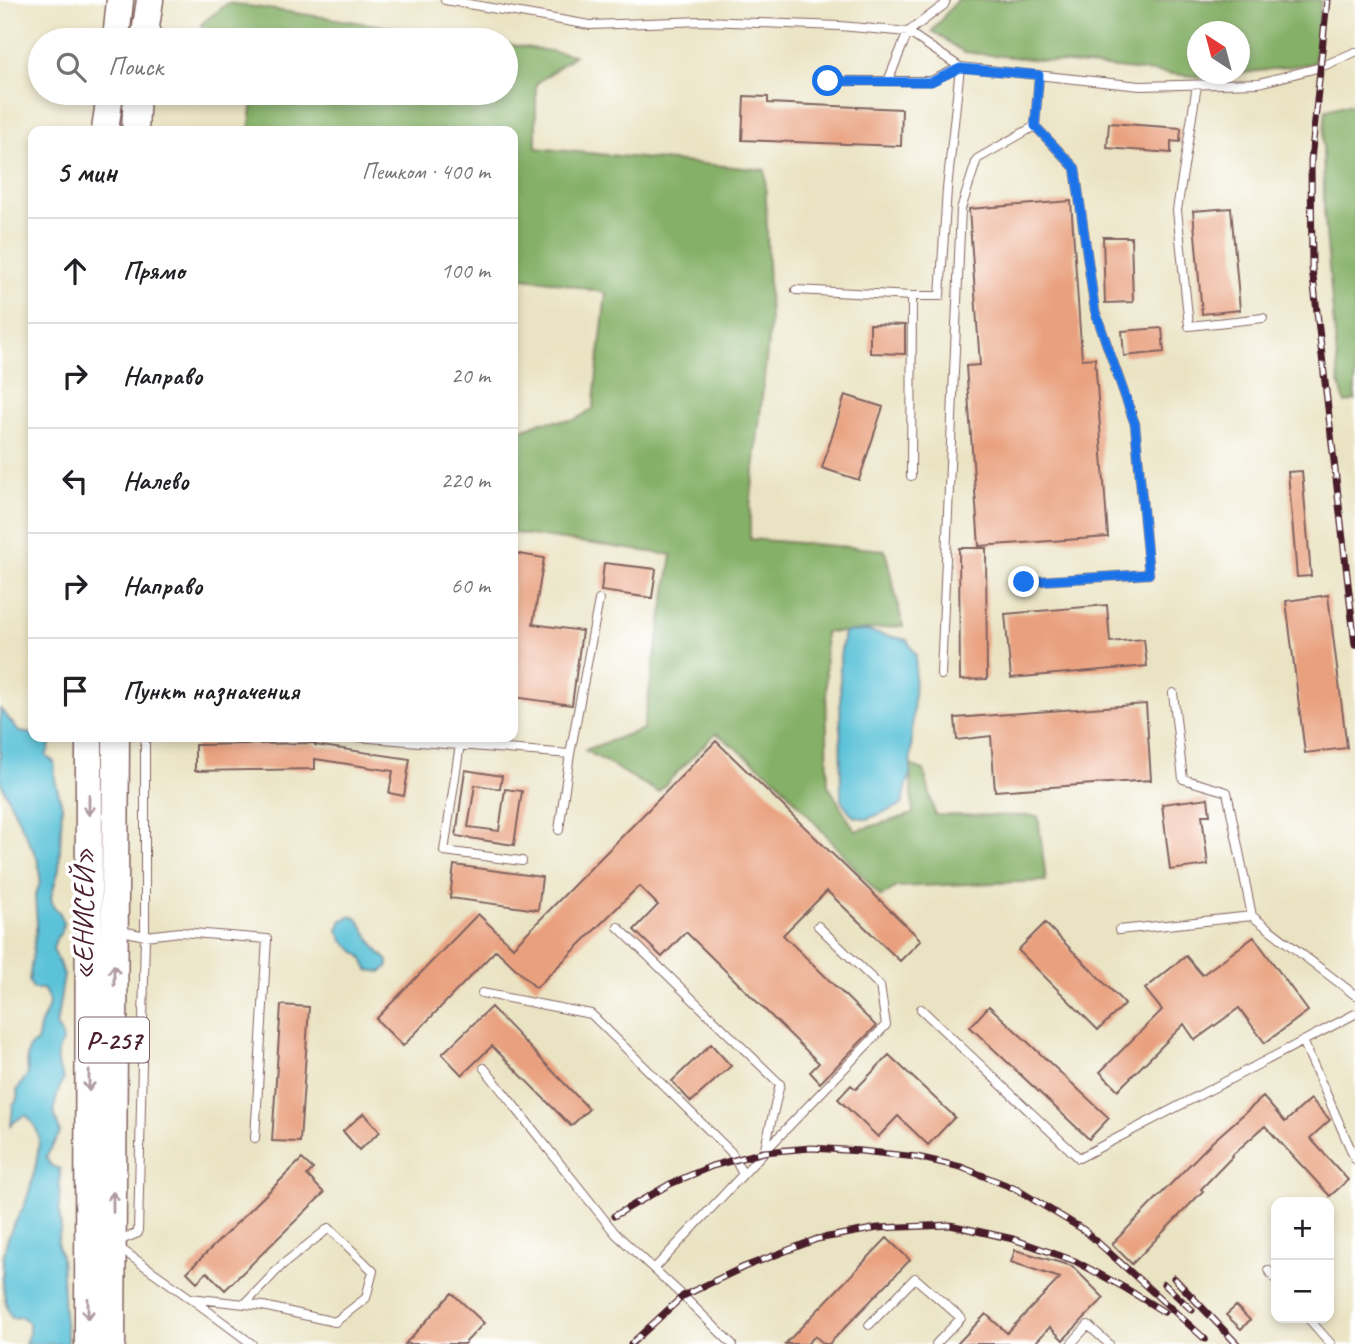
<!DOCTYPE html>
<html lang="ru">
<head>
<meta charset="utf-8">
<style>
	body { margin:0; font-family:Caveat,sans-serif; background:#f2f2f2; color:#202124 }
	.controls { position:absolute; right:21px; bottom:21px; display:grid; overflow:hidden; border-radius:14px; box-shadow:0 4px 10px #0003 }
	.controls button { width:63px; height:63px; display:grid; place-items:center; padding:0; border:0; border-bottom:2px solid #e0e0e0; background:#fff; color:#202124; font:35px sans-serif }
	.compass { position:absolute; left:1187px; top:21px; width:63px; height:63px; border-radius:50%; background:#fff; box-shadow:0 4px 10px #0003; rotate:324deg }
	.stop { position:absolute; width:21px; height:21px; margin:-16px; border:5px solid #1a73e8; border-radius:50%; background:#fff }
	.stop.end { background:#1a73e8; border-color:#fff; box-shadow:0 2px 7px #0008 }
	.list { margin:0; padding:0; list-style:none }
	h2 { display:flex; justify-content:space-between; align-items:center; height:91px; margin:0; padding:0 28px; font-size:30px }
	h2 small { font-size:23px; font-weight:400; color:#757577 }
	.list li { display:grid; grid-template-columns:46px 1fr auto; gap:21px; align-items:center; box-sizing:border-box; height:105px; padding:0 28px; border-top:2px solid #e0e0e0 }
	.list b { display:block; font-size:26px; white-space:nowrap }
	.list em { font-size:23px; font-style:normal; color:#757577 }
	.icon { flex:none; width:38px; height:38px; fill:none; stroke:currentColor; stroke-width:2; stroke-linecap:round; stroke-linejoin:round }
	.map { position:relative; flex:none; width:1355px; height:1344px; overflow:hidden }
	.search { position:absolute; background:#fff; box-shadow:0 4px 10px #0003; left:28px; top:28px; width:490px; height:77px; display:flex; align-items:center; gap:18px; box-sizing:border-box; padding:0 24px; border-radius:38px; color:#757577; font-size:26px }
	.panel { position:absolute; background:#fff; box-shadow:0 4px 10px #0003; left:28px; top:126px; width:490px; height:616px; border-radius:14px }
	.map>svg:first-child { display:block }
</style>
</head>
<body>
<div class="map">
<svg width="1355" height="1344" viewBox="0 0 1355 1344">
	<rect width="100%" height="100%" fill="#fff"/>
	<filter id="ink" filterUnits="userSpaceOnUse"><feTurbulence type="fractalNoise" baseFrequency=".0143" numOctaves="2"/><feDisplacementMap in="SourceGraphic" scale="14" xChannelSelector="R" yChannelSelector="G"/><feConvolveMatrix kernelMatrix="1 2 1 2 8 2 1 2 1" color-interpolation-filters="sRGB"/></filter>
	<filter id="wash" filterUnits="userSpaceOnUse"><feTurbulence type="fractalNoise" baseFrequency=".00686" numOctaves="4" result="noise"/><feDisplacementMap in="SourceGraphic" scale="28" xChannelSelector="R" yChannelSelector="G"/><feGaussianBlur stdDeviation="1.57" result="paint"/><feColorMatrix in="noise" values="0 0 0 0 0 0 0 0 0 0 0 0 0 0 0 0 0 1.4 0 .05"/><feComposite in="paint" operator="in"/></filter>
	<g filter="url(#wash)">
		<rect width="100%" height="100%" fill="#eae3c3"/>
		<path fill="#85b068" stroke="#68684a" stroke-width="2" fill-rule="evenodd" d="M957,0H1321L1314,63L1210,78L964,52L932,31ZM1198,32H1240V74H1198Z
			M228,3L477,40H208L201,24Z
			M506,44L575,55L536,84V148L765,170L770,323L750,508V539L885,550L903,626L849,632H825L828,785L855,831L913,814L910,765L924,770L935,815L1038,816L1046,881L896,887L881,897L776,779L716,733L658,792L585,750L643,729L672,555L513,533V434L541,422L574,420L593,409L606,293L551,281L513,277V131H249L254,93H506Z
			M1348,104L1355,109V400L1345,403L1339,382L1324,210L1323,139L1326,110Z"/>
		<path fill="#5bc2d8" stroke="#527082" stroke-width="2" d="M865,631L907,640L916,655L910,773L902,805L867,819L853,816L841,800L840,657L844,632Z
			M0,709L20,732L33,734V737H49L50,746L46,756L54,762L55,780L62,806L59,869L51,897L53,906L60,913L63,922L62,931L56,939L53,949L64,975L56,1026C71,1045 54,1045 57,1063C58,1068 62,1074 64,1079C59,1086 53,1106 55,1115C56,1121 59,1127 60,1133L46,1157L51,1166L60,1169L59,1208L61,1228L58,1238V1247L61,1256L64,1314L68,1344H25L29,1333V1323L22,1317L12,1318C0,1297 0,1258 9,1235C13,1223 22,1213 26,1201C32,1184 39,1156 39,1138C38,1129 32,1121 26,1115L18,1119L11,1125L13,1106L18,1098L17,1090L28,1074L27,1057L29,1047L37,1042C39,1036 39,1029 41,1024C47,1009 54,1005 43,989H33L29,981L37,924L35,897L40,883V870L37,858L0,781Z
			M351,916L357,918L377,950L388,961V966L382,972L368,970L362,957L343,941L338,930L342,920Z"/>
		<g id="blocks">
			<path fill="#e9a07e" d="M744,96L768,97V103L902,109L901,146L742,140Z
				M1109,123L1181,128L1180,142L1171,141V153L1107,148Z
				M1071,201L1082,359L1095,358L1108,537L979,546L966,366L980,365L969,209Z
				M1231,208L1240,310L1202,314L1193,211Z
				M1103,237H1131L1133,302L1105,303Z
				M870,324L905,325V354L870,353Z
				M1162,328L1164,352L1124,356L1122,331Z
				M845,395L883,407L859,480L822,468Z
				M1302,471L1311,576L1297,577L1288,472Z
				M959,548H986L987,679L960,680Z
				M513,553L544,558L533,624L582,631L572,705L513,697Z
				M604,563L656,569L652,598L601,591Z
				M1328,595L1347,748L1305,753L1286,601Z
				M1107,605L1110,642L1144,639L1147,666L1011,678L1005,614Z
				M1146,704L1151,780L995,791L991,736L957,740L955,718Z
				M716,741L921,940L900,961L827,891L783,935L876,1026L820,1083L810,1072L819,1063L686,932L662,957L634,930L658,905L639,886L536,988L496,950L403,1046L376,1019L478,914L513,947Z
				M315,743V745L410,759L404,796L389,793L393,771L315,759V769L195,771V745Z
				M465,770L502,776L500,789L475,785L468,827L499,831L505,789L522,791L514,845L456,836Z
				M1208,798L1210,815H1202L1208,865L1170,870L1162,804Z
				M454,865L542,877L538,910L450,898Z
				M1045,923L1125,1004L1098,1030L1018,950Z
				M1254,937L1308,1011L1265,1043L1239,1008L1195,1040L1184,1024L1118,1090L1100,1072L1162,1010L1145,989L1186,956L1202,975Z
				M281,1005L309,1007L300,1142L272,1141Z
				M989,1006L1109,1118L1089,1139L970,1027Z
				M491,1007L589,1109L571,1126L492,1046L462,1075L442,1054Z
				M711,1044L731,1066L691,1102L672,1081Z
				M889,1055L955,1117L928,1145L898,1116L878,1137L838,1099L851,1085L856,1089Z
				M1263,1097L1285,1122L1311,1099L1330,1120L1310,1138L1348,1180L1330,1196L1265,1126L1231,1156L1232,1157L1201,1189L1203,1191L1132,1264L1112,1244L1211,1143Z
				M364,1113L380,1132L359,1150L343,1131Z
				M302,1159L313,1169L307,1175L324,1193L225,1290L207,1272L197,1282L187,1272Z
				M887,1238L910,1260L829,1344H824L815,1336L807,1344H785Z
				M1015,1250L1072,1266L1104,1298L1063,1340L1050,1327L1034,1344H957L986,1314L1007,1333L1060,1278L1011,1262Z
				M452,1293L484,1323L464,1344H405Z
				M1236,1306L1250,1320L1241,1329L1226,1315Z"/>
		</g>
	</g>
	<g filter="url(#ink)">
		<use href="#blocks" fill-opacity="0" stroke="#826460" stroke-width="2"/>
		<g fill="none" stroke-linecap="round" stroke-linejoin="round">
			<g stroke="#826460" stroke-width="10">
				<path id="service" d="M445,0L590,25L704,21L840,26L908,32L960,67L947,189L940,296H912L911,476
					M828,81H931L960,67L1140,86L1259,83L1321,67L1355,52
					M888,81L908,32L944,5L946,0
					M1197,85L1177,210L1189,326L1263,318
					M1035,126L1039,75
					M796,290L912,296
					M941,675L961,209L977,159L1035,126L1075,168L1095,311L1135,424L1149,574L1024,582
					M1173,693L1183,779L1227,792L1252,916
					M357,737L570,754L559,830
					M460,744L444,851L522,861
					M570,754L599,600
					M618,927L780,1084L764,1152L654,1269
					M118,930L145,936L180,932L267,939L255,1138
					M1119,930L1252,916L1355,995
					M482,993L591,1014L731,1152L743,1174
					M921,1009L1079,1158L1355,1014
					M1303,1041L1355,1159
					M484,1068L615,1233L683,1296L732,1344
					M766,1150L886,1025L880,986L818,926
					M116,1242L138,1233L145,936V737
					M118,1247L190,1298L263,1306L335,1322L366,1298L373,1271L329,1228L282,1265L245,1304
					M1268,1270L1276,1280
					M193,1300L252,1344
					M1308,1318L1331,1344
					M869,1325L915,1278L961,1318L936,1344
					M1071,1344L1088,1325L1109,1344"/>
			</g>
			<g stroke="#826460" stroke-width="29">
				<path id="trunk" d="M116,40L120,0
					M144,40L150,0
					M105,131L110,93
					M135,131L137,93
					M88,1344L89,737
					M112,1344L116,737"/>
			</g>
			<use href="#service" stroke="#fff" stroke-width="8"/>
			<use href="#trunk" stroke="#fff" stroke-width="26"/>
			<g stroke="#4a1f2b" stroke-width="7">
				<path id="rail" d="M1327,0L1311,161L1312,268L1355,645
					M614,1216L670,1184L712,1166L764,1152L811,1148L861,1151L917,1157L961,1167L1016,1189L1084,1230L1205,1339
					M1174,1278L1237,1344
					M1164,1284L1192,1310
					M631,1344L683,1296L744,1267L817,1239L878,1228L950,1225L1013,1239L1075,1261L1125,1288L1164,1312"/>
			</g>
			<use href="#rail" stroke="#fff" stroke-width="4.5" stroke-dasharray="13" stroke-linecap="butt"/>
		</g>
		<defs><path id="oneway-shaft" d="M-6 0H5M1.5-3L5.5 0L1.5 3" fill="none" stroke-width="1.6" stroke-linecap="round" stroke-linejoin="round" transform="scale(1.75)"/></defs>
		<g stroke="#ae9aa0">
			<use href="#oneway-shaft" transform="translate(89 805) rotate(90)"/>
			<use href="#oneway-shaft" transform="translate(114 975) rotate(-90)"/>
			<use href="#oneway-shaft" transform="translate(89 1081) rotate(90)"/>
			<use href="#oneway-shaft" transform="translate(113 1202) rotate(-90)"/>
			<use href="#oneway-shaft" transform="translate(88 1309) rotate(90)"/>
		</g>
	</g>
	<g fill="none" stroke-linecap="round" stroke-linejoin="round" filter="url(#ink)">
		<path stroke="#1a73e8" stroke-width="9" d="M828,81L931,82L960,68L1039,75L1035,126L1075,168L1095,311L1135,424L1149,574L1024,582"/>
	</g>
	<g text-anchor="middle" stroke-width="7" stroke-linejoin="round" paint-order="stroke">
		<rect fill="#fff" stroke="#80626b" stroke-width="2" x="79" y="1017.5" width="70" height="45" rx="5"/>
		<g font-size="26" font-weight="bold" fill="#4a1f2b">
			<text x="114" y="1049">Р-257</text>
		</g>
		<g font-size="28" fill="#4a1f2b" stroke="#fff">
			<text transform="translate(83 914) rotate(-90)" y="10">«ЕНИСЕЙ»</text>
		</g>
	</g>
</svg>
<div class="controls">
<button>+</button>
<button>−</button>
</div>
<svg class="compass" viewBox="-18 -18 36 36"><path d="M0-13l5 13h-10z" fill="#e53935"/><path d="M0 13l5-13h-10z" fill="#757577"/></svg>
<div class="stop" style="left:828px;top:81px"></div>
<div class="stop end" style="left:1024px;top:582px"></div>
<div class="search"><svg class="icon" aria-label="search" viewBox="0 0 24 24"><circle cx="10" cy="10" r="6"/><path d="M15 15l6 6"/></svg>Поиск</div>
<section class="panel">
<h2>5 мин<small>Пешком · 400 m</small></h2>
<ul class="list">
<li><svg class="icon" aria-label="ahead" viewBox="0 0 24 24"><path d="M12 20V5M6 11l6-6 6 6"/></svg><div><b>Прямо</b></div><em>100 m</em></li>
<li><svg class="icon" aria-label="right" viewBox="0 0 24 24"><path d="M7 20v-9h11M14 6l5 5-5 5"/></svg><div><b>Направо</b></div><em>20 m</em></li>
<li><svg class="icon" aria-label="left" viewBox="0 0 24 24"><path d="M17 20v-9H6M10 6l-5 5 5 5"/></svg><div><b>Налево</b></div><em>220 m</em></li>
<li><svg class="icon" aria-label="right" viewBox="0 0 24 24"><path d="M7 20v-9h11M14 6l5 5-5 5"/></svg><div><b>Направо</b></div><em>60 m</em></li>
<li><svg class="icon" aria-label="arrive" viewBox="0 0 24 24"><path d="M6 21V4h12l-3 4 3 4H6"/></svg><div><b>Пункт назначения</b></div></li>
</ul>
</section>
</div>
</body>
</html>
